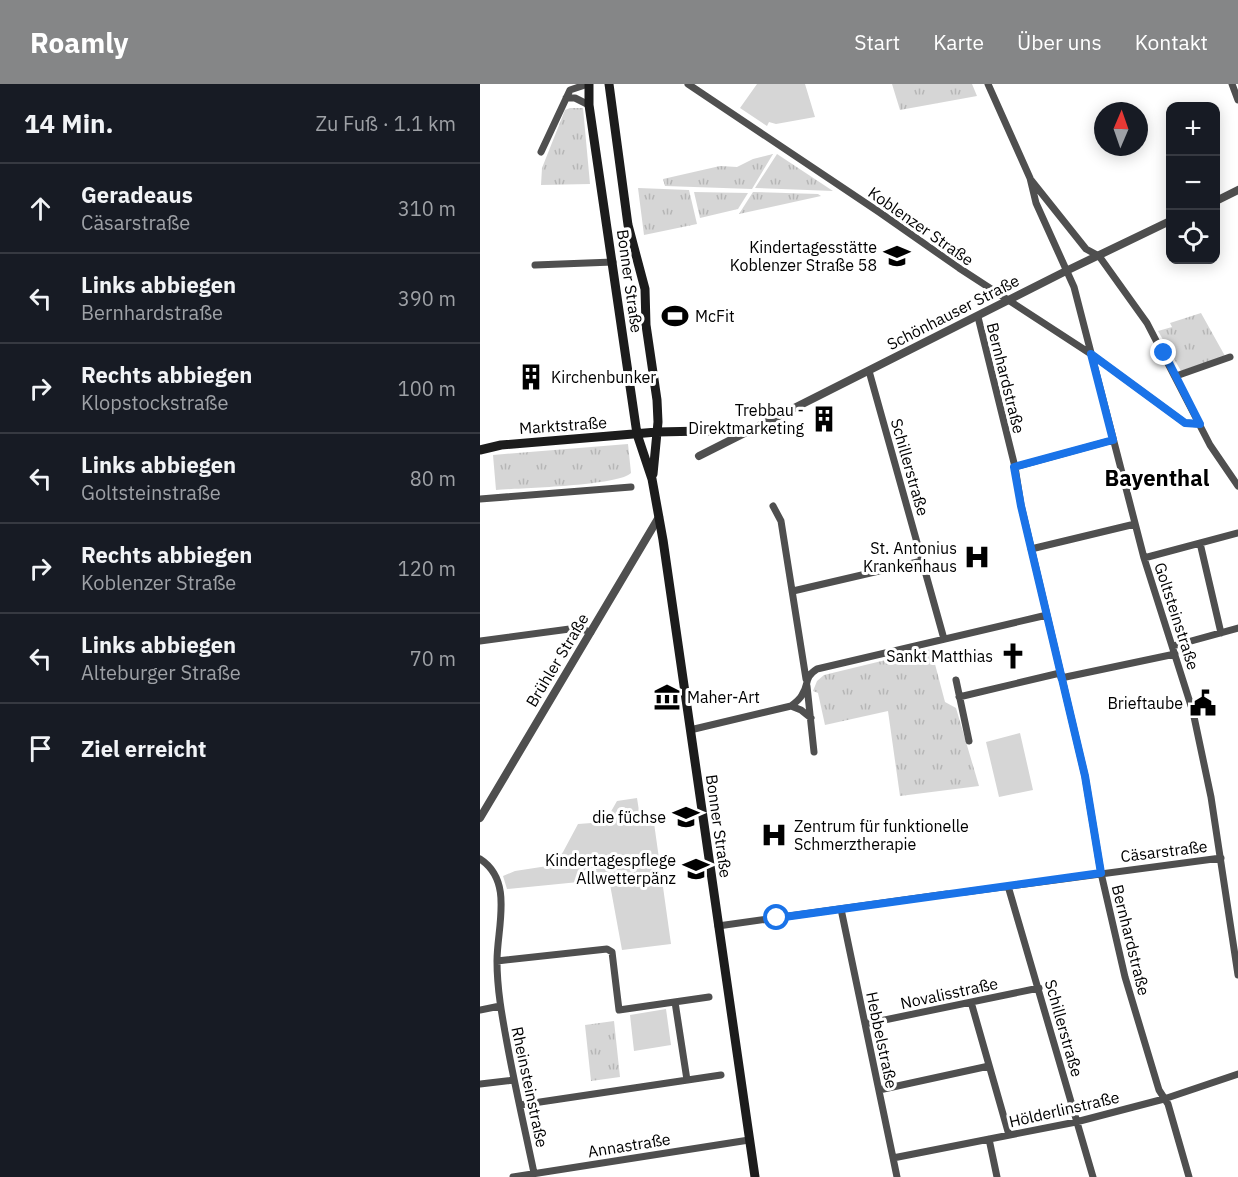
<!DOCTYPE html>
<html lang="de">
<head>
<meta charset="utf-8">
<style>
	body { margin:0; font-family:"IBM Plex Sans",sans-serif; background:#242831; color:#f1f3f6 }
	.controls { position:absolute; right:18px; top:18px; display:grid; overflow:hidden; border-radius:12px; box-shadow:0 3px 15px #0003 }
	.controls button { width:54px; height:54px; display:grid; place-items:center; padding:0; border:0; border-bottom:2px solid #363941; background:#171b24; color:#f1f3f6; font:30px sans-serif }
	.compass { position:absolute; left:614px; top:18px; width:54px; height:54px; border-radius:50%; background:#171b24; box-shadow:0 3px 15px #0003; rotate:2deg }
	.stop { position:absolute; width:18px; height:18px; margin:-14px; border:4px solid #1a73e8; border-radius:50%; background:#fff }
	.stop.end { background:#1a73e8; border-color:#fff; box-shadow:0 2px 6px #0008 }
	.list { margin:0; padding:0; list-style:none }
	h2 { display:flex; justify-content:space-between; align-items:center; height:78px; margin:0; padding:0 24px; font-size:26px }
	h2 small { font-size:20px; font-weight:400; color:#9ea1a6 }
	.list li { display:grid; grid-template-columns:39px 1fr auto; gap:18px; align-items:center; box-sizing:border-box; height:90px; padding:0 24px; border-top:2px solid #363941 }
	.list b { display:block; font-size:22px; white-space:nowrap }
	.list p { margin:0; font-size:20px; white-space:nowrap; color:#9ea1a6 }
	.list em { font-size:20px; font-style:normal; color:#9ea1a6 }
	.icon { flex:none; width:33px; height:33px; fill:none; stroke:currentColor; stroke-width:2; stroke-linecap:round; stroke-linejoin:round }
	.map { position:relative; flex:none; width:758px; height:1093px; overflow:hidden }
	header { display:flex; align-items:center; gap:36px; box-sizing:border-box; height:84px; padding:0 30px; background:#858687; color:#fff }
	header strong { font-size:28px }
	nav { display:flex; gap:33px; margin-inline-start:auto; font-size:21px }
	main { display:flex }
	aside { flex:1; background:#171b24 }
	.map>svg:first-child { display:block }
</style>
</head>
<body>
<header>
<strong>Roamly</strong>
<nav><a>Start</a><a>Karte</a><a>Über uns</a><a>Kontakt</a></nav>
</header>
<main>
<aside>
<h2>14 Min.<small>Zu Fuß · 1.1 km</small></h2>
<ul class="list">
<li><svg class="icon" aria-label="ahead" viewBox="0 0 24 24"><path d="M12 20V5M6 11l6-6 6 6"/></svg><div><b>Geradeaus</b><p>Cäsarstraße</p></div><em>310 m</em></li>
<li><svg class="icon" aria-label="left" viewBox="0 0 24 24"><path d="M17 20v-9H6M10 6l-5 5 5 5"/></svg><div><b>Links abbiegen</b><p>Bernhardstraße</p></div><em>390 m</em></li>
<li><svg class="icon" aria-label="right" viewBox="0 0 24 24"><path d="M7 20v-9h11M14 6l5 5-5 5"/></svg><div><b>Rechts abbiegen</b><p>Klopstockstraße</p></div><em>100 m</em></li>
<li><svg class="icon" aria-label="left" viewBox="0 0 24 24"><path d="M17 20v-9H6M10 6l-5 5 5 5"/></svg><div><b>Links abbiegen</b><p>Goltsteinstraße</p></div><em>80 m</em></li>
<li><svg class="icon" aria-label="right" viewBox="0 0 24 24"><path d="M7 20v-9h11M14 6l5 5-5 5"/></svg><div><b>Rechts abbiegen</b><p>Koblenzer Straße</p></div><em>120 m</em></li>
<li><svg class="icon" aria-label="left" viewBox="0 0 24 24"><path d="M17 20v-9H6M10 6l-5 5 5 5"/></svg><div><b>Links abbiegen</b><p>Alteburger Straße</p></div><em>70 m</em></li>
<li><svg class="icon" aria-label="arrive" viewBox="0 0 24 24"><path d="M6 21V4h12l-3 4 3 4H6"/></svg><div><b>Ziel erreicht</b></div></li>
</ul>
</aside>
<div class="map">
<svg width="758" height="1093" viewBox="0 0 758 1093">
	<defs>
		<pattern id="grass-tufts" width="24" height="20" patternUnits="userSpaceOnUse" patternTransform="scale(1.5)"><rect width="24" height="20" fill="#d6d6d6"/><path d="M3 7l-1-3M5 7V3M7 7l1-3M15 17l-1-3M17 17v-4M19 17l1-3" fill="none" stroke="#b6b6b6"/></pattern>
	</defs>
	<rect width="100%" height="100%" fill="#fff"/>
	<path fill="url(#grass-tufts)" d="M412,0H492L497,12L420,26Z
		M90,24H103L110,100L61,101L62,84L85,26Z
		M293,70L272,105L185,102L183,95L240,82L257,83L273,75Z
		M297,70L353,107L275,104Z
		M158,104L209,106L217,140L164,151Z
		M214,108L268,109L258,125L220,134Z
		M273,108L338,110L341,112L259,130Z
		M721,229L745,272L701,287L678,247L692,243L690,239Z
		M148,360L151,389C138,402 39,404 16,406L13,371Z
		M451,565L465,618L476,624L499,702L420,712L408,627L345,641L338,609L333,607L337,597L344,591Z
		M134,937L140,993L111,997L105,941Z"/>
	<path fill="#d6d6d6" d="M277,0H325L335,33L296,40L289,38L287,42L260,24Z
		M540,649L553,706L519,713L506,658Z
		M157,714L161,740L174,739L191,860L142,866L129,795L27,805L23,792L35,787L74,781L83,768L98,740L125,738L137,717Z
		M186,925L191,961L154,967L150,931Z"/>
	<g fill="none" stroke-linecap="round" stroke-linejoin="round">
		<path stroke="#4f4f4f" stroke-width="5" d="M467,810L485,808"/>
		<path stroke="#4f4f4f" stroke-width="7" d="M208,0L399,128L479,184L611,270L705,339L720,340
			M508,0L550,94L556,119L594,203L664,474L713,628L731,713L758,891
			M752,0L758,16
			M86,14H95L109,21
			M61,68L90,6L108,0
			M551,96L606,165L619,172L667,239L730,361L758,402
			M55,181L133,178
			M498,233L535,383L541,421L605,692L621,789L645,893L679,1006L688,1020L709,1093
			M389,287L464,555
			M696,292L750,273
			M535,383L633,356
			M0,415L151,403
			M293,422L301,437L326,595
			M720,459L741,549
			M551,465L655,440
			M664,474L758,449
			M313,507L442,477
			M0,557L97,544L111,548
			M693,562L758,544
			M581,594L695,570
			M476,596L489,657
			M327,602L334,668
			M479,613L580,589
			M311,622L321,626L331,634
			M210,646L311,622C315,619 320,615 322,611C330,599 323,594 337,585L567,531
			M0,775C34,797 17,843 17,877C17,905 22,932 27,959C35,1003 45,1046 54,1089
			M528,802L613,1093
			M485,808L741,774
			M361,825L417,1093
			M238,842L467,810
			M17,877L127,865L132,868L139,926L229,913
			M195,918L207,996
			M491,918L529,1051
			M0,926L20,922
			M385,940L559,904
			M0,1000L34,996
			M399,1006L509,982
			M40,1021L241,991
			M509,1055L517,1093
			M413,1074L596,1038L684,1015L758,990
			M33,1093L269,1056"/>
		<path stroke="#4f4f4f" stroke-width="8" d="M736,117L758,106
			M219,372L586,187L690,137
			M0,734L179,433"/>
		<path stroke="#1c1c1c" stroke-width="9" d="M109,0V21L157,350L172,395L183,456L275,1093
			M129,0L148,141L165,205L166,241L177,316L178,338L173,390
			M0,366L21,361L177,348L270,346"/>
	</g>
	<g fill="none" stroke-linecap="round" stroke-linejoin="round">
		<path stroke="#1a73e8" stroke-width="8" d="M297,834L621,789L605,692L541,422L534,383L633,356L611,270L705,339L720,340L684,269"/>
	</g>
	<defs>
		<g id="school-bare" transform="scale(2.07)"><path d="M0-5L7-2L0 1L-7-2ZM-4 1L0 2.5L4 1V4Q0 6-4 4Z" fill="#000" stroke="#fff" stroke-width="2.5" paint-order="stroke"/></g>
		<g id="stadium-bare" transform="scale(2.07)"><path d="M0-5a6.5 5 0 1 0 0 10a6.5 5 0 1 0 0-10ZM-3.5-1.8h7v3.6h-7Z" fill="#000" stroke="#fff" stroke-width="2.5" paint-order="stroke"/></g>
		<g id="building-bare" transform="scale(2.07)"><path d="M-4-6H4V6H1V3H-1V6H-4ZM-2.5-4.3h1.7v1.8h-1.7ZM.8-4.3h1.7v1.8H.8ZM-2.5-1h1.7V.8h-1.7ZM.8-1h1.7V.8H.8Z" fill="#000" stroke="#fff" stroke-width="2.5" paint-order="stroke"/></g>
		<g id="hospital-bare" transform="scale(2.07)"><path d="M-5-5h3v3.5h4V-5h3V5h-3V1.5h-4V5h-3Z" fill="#000" stroke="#fff" stroke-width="2.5" paint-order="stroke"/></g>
		<g id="church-bare" transform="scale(2.07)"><path d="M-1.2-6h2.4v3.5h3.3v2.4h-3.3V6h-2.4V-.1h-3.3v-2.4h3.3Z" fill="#000" stroke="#fff" stroke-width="2.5" paint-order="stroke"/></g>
		<g id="museum-bare" transform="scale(2.07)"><path d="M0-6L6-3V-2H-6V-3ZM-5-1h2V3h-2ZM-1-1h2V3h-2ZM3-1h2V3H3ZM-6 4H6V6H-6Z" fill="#000" stroke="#fff" stroke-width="2.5" paint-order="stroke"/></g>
		<g id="civic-bare" transform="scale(2.07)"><path d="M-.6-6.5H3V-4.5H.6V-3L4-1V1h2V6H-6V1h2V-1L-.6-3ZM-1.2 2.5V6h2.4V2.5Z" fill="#000" stroke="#fff" stroke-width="2.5" paint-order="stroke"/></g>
	</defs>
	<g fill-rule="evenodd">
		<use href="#school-bare" x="417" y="172"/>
		<use href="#stadium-bare" x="195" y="232"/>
		<use href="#building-bare" x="51" y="293"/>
		<use href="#building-bare" x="344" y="335"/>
		<use href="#hospital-bare" x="497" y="473"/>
		<use href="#church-bare" x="533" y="572"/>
		<use href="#museum-bare" x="187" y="613"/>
		<use href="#civic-bare" x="723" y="619"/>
		<use href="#school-bare" x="206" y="733"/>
		<use href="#hospital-bare" x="294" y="751"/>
		<use href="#school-bare" x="216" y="785"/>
	</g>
	<g text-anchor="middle" stroke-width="6" stroke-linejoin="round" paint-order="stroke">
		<g font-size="16" fill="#000" stroke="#fff">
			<text transform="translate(441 142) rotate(35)" y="6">Koblenzer Straße</text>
			<text transform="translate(150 197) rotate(82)" y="6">Bonner Straße</text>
			<text transform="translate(473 228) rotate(-27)" y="6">Schönhauser Straße</text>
			<text transform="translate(526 294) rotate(76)" y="6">Bernhardstraße</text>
			<text transform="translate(83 341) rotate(-4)" y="6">Marktstraße</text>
			<text transform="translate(430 383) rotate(74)" y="6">Schillerstraße</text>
			<text transform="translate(697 532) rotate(72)" y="6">Goltsteinstraße</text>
			<text transform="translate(77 576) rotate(-59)" y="6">Brühler Straße</text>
			<text transform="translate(239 742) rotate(82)" y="6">Bonner Straße</text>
			<text transform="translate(684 767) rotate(-7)" y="6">Cäsarstraße</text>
			<text transform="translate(651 856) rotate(76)" y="6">Bernhardstraße</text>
			<text transform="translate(469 909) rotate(-12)" y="6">Novalisstraße</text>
			<text transform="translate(584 944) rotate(74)" y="6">Schillerstraße</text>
			<text transform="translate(402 956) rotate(78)" y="6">Hebbelstraße</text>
			<text transform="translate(50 1003) rotate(78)" y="6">Rheinsteinstraße</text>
			<text transform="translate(584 1025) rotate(-13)" y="6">Hölderlinstraße</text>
			<text transform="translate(149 1061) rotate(-9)" y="6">Annastraße</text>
		</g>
		<g font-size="16" fill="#000" stroke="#fff" text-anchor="end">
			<text x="397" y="169">Kindertagesstätte<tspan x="397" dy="18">Koblenzer Straße 58</tspan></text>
			<text x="215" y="238" text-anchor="start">McFit</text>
			<text x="71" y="299" text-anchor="start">Kirchenbunker</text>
			<text x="324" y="332">Trebbau -<tspan x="324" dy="18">Direktmarketing</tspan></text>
			<text x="477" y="470">St. Antonius<tspan x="477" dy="18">Krankenhaus</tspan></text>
			<text x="513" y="578">Sankt Matthias</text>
			<text x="207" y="619" text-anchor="start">Maher-Art</text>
			<text x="703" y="625">Brieftaube</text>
			<text x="186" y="739">die füchse</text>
			<text x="314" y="748" text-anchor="start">Zentrum für funktionelle<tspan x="314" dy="18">Schmerztherapie</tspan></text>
			<text x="196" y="782">Kindertagespflege<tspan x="196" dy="18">Allwetterpänz</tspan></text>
		</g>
		<g font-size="22" font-weight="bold" fill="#000" stroke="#fff">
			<text x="677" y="402">Bayenthal</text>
		</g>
	</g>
</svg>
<div class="controls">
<button>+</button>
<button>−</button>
<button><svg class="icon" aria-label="locate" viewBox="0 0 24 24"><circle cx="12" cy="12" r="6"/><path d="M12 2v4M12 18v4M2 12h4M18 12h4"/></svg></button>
</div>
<svg class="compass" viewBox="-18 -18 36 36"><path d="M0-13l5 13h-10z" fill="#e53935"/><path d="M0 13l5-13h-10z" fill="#9ea1a6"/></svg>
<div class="stop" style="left:297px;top:834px"></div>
<div class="stop end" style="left:684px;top:269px"></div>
</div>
</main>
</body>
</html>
